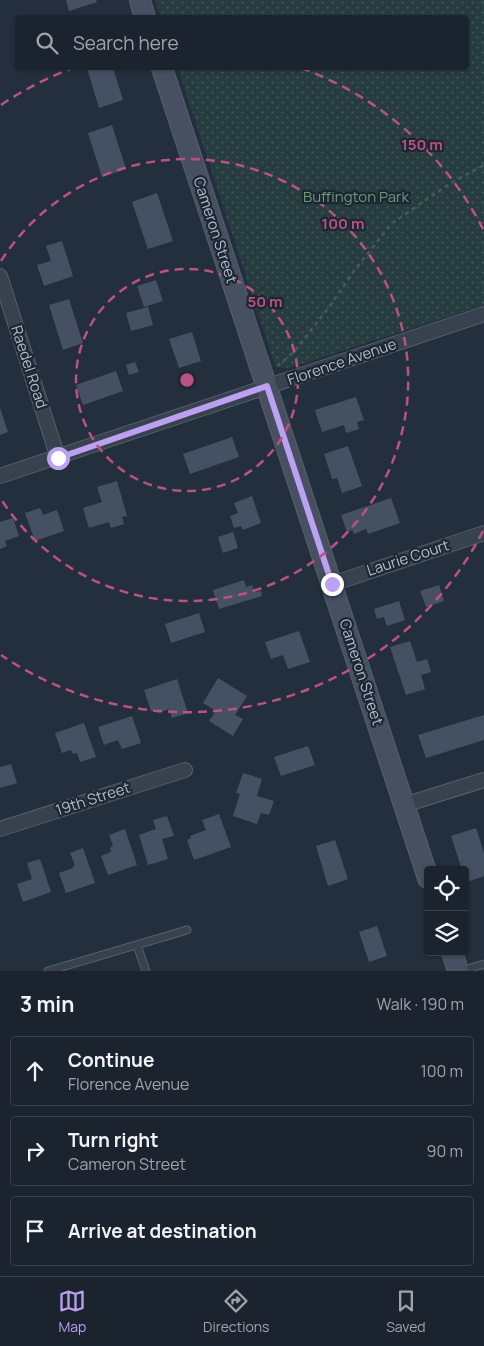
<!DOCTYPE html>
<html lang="en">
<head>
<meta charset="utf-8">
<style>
	body { margin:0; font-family:Manrope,sans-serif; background:#242b36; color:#f1f3f6 }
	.controls { position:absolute; right:15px; bottom:15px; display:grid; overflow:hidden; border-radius:5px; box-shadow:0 1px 4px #0004 }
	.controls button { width:45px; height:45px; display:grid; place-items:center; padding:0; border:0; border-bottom:1px solid #39404a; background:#1b232e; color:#f1f3f6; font:25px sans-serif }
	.stop { position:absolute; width:15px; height:15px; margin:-11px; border:4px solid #bca0f2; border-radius:50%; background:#fff }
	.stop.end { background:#bca0f2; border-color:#fff; box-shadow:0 1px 5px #0008 }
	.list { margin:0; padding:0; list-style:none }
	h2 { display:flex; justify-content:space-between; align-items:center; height:65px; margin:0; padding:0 20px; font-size:21px }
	h2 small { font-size:16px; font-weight:400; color:#a0a4aa }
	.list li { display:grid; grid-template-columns:32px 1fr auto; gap:15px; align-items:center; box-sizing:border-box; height:70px; margin:0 10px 10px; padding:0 10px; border:1px solid #39404a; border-radius:5px }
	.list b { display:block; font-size:19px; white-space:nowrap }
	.list p { margin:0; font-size:16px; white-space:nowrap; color:#a0a4aa }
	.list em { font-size:16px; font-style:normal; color:#a0a4aa }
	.icon { flex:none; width:28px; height:28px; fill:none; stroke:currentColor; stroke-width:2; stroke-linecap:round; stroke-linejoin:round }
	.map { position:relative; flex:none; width:484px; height:971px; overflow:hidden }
	.search { position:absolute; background:#1b232e; box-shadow:0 1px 4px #0004; left:15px; right:15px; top:15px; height:55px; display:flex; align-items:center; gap:12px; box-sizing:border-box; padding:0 18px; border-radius:5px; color:#a0a4aa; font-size:19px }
	.sheet { height:305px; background:#1b232e }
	nav { display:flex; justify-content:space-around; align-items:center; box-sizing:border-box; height:70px; border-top:1px solid #39404a; background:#1b232e; font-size:14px; color:#a0a4aa }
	nav a { display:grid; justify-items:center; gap:2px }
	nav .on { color:#bca0f2 }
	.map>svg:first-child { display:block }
</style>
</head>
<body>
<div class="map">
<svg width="484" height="971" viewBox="0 0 484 971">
	<defs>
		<pattern id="park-dots" width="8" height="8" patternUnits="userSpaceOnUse" patternTransform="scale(1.25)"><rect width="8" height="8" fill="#263c3f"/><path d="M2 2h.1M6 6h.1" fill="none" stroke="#435659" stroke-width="1.8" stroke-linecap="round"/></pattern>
	</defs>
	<rect width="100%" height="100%" fill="#242f3e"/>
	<path fill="url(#park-dots)" d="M155,0H484V305L298,365L287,368H279L274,362L178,68H466V18L161,17Z"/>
	<path fill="#455162" d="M66,0H96L97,2L69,11Z
		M87,68H113L123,100L99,108Z
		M112,125L126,169L102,177L88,133Z
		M157,193L173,241L148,249L132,202Z
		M62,241L73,276L44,286L37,265L51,261L46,246Z
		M156,280L163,301L144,307L137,286Z
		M69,299L83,343L63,350L49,305Z
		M148,307L153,325L131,331L126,313Z
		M192,332L201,361L179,368L169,339Z
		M135,362L139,372L129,375L126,365Z
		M116,371L123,391L83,405L76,385Z
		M356,397L364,420L357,422L359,429L346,433L344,425L322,432L315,410Z
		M0,408L8,432L0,435Z
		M232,437L239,457L190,474L183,454Z
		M348,446L362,486L342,493L337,478L332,479L324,454Z
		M117,481L127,516L122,517L124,524L111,528L109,522L89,528L83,508L102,502L97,487Z
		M252,496L261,523L243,530L241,526L234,528L230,516L238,513L234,503Z
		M391,498L400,523L368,534L366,529L354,534L352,530L347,532L341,515Z
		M40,508L43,515L57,510L64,531L35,541L25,513Z
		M13,518L19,536L5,541L7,546L0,549V522Z
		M233,532L238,548L223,553L218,537Z
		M244,580L246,587L252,585L255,592L261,591L262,596L219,609L213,590Z
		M439,585L444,601L426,607L420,591Z
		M399,601L405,620L387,626L384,617L377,619L374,609Z
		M199,613L205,632L171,643L165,624Z
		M299,631L310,662L288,669L283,655L271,659L265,642Z
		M410,641L417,662L427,659L431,672L421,675L425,689L406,695L390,647Z
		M218,678L247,696L235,715L243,719L233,736L209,721L216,711L203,703Z
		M177,679L188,713L172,718L169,709L158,713L157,709L151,711L144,690Z
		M484,715V740L426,758L418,735Z
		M132,716L141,743L122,749L118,740L104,745L98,727Z
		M84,723L96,757L80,762L77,753L73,754L71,750L62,753L55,733Z
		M308,746L315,765L281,776L274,757Z
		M11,764L17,783L0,788V767Z
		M243,773L262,779L257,796L274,801L269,815L261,813L257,824L233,816L240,794L236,793Z
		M219,814L231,847L194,860L187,840L191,838L190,836L206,830L202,820Z
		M167,816L174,836L162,839L168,859L148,865L139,835L156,829L153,820Z
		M476,828L484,853V876L467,882L465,870H462L451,836Z
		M125,829L137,865L108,875L101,856L111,852L110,848L113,846L109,835Z
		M335,840L348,879L328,886L316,846Z
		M83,848L95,883L66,893L59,873L73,868V866L75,865L70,853Z
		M40,859L51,892L23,902L17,884L32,879L27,863Z
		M377,926L387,956L369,962L359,932Z"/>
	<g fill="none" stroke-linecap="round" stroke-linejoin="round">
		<g stroke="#565f6c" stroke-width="9">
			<path id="service" d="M137,945L146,971
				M48,971L187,930
				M461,971L484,964"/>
		</g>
		<g stroke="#565f6c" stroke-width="16">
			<path id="minor" d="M0,276L58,458
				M0,476L484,314
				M332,584L484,533
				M404,805L484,780
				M0,829L185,770"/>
		</g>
		<g stroke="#565f6c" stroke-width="22">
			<path id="secondary" d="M140,0L145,18
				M162,68L428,878
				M452,952L458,971"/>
		</g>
		<path stroke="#44595c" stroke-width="2.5" stroke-dasharray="4 4" stroke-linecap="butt" d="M277,366L294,352L329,307L354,271L391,224L449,184L484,165"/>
		<use href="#service" stroke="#38414e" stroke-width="7"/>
		<use href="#minor" stroke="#38414e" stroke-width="14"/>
		<use href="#secondary" stroke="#465061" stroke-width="20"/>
	</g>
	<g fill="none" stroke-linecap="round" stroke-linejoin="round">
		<path stroke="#bca0f2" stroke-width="6" d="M58,458L267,386L332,584"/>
	</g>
	<g fill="none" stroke="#bd5182" stroke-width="2.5" stroke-dasharray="9 6">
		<circle cx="187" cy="380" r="111"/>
		<path d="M1 261A221 221 0 1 1 1 499"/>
		<path d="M483 531A332 332 0 0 1 1 655M1 105A332 332 0 0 1 73 68M301 68A332 332 0 0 1 483 229"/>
	</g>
	<g text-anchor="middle" stroke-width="4.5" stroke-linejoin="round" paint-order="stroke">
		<g font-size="15" fill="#6b9a76" stroke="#1d2633">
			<text x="356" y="202">Buffington Park</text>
		</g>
		<g font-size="15" fill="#b4bcc9" stroke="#1d2633">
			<text transform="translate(215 230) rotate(72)" y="5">Cameron Street</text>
			<text transform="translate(342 362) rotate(-19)" y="5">Florence Avenue</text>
			<text transform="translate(29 367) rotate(72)" y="5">Raedel Road</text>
			<text transform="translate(408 558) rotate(-18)" y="5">Laurie Court</text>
			<text transform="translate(361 672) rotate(72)" y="5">Cameron Street</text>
			<text transform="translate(93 799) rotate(-18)" y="5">19th Street</text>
		</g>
	</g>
	<circle cx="187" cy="380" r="8" fill="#bd5182" stroke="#1d2633" stroke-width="2.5"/>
	<g font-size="15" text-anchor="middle" font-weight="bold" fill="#bd5182" stroke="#1d2633" stroke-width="4.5" stroke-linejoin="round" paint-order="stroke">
		<text x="422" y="150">150 m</text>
		<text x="343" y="229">100 m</text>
		<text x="265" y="307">50 m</text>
	</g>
</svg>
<div class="controls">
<button><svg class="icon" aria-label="locate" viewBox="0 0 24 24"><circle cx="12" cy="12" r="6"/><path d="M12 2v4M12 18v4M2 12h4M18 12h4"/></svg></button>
<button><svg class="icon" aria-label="layers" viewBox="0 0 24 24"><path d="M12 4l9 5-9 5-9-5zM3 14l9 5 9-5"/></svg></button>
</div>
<div class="stop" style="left:58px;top:458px"></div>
<div class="stop end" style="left:332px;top:584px"></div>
<div class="search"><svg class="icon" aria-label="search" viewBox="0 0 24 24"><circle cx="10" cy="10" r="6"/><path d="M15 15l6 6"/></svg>Search here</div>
</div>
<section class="sheet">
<h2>3 min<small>Walk · 190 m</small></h2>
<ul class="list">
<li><svg class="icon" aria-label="ahead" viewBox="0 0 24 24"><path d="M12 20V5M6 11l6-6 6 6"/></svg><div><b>Continue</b><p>Florence Avenue</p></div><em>100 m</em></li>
<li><svg class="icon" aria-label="right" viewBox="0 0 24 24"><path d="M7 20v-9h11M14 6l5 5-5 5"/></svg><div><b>Turn right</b><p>Cameron Street</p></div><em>90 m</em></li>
<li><svg class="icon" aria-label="arrive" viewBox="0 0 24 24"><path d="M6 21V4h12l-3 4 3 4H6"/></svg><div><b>Arrive at destination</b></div></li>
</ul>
</section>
<nav>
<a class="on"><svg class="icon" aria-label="map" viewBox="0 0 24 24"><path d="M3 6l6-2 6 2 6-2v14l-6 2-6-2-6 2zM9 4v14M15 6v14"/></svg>Map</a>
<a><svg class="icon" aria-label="directions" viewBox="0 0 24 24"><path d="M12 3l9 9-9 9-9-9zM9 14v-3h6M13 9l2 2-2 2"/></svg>Directions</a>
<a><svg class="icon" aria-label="saved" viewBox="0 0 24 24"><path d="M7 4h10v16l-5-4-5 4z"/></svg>Saved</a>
</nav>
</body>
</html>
